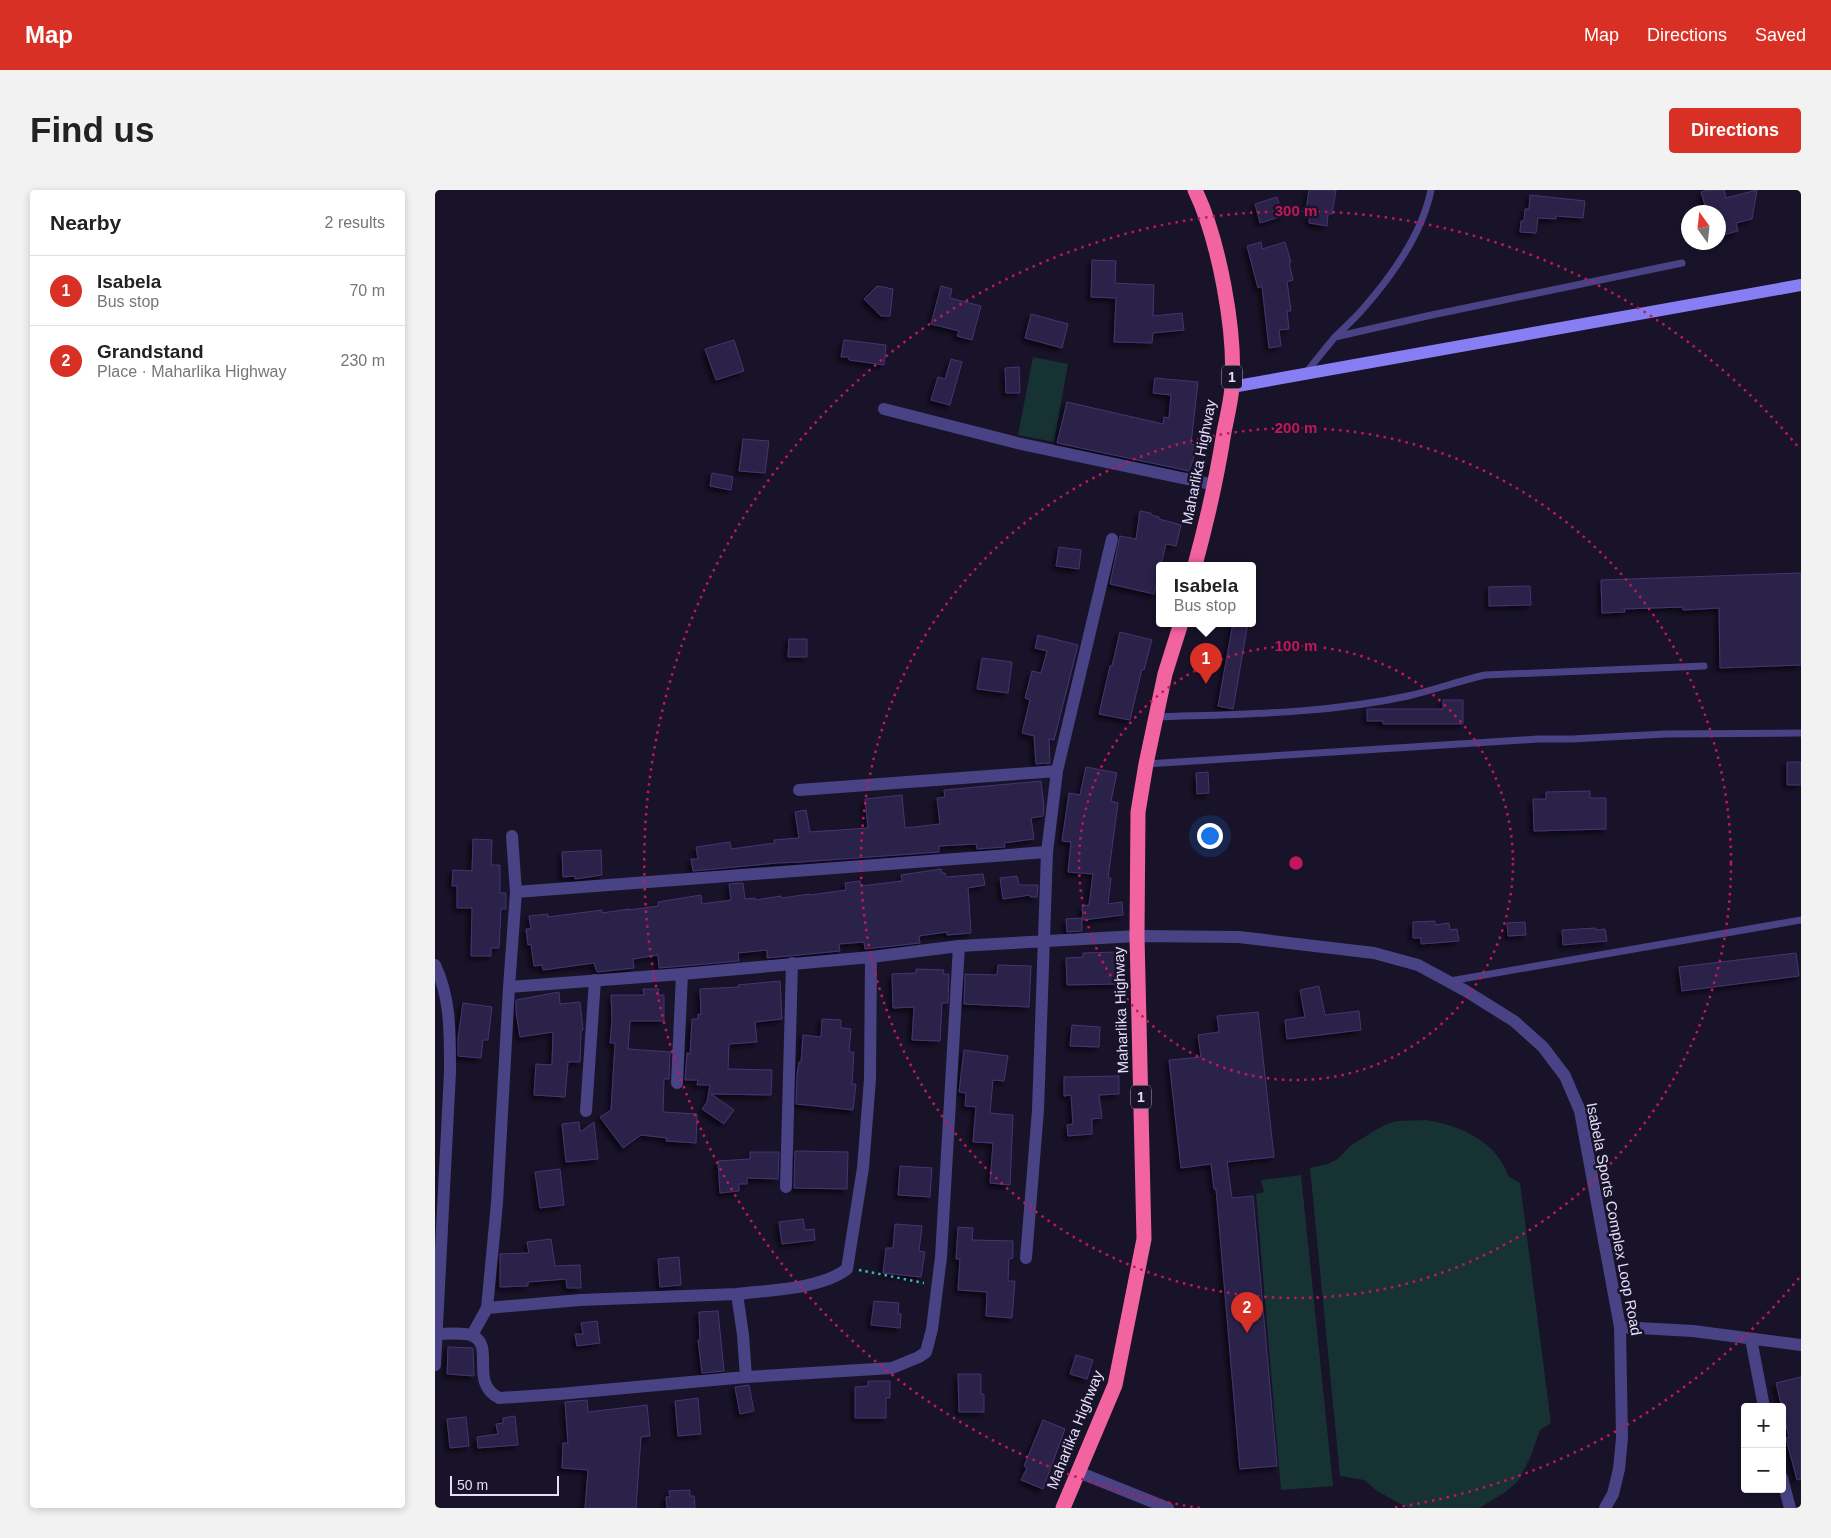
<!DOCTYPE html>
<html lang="en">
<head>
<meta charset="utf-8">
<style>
	body { margin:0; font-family:Arial,sans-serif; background:#f2f2f2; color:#222 }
	.controls { position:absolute; right:15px; bottom:15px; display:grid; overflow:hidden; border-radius:5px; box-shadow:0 2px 8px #0003 }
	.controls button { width:45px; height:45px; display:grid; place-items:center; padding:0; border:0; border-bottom:1px solid #e0e0e0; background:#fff; color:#222; font:25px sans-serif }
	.compass { position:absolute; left:1246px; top:15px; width:45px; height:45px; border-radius:50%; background:#fff; box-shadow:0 2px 8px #0003; rotate:345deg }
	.scale { position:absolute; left:15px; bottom:12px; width:109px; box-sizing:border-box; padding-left:5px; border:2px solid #e4defc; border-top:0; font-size:14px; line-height:18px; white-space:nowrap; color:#e4defc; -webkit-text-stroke:4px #181329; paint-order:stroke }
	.you { position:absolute; left:774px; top:645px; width:18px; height:18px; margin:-12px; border:4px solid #fff; border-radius:50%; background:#1a73e8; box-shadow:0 0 0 8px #1a73e833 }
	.badge { display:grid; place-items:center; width:32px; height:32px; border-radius:50%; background:#d93025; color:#fff; font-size:16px; font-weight:700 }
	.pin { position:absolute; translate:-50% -41px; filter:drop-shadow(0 1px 2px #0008) }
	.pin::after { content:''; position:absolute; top:26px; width:18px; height:15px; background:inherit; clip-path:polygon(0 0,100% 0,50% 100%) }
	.popup { position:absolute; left:721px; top:372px; width:100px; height:65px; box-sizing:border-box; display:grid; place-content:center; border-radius:5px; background:#fff; filter:drop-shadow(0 1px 4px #0005); font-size:16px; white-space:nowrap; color:#767676 }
	.popup b { font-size:19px; color:#222 }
	.popup::after { content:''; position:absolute; left:50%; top:100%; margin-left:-10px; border:10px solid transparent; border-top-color:#fff }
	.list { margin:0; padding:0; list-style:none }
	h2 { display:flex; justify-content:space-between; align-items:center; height:65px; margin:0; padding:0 20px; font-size:21px }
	h2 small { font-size:16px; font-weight:400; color:#767676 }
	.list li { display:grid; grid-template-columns:32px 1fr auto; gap:15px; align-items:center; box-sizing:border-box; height:70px; padding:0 20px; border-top:1px solid #e0e0e0 }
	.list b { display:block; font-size:19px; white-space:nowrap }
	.list p { margin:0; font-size:16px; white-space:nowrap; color:#767676 }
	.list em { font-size:16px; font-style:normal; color:#767676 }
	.map { position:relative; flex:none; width:1366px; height:1318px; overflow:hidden; border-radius:5px }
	header { display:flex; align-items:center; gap:30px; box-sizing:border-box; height:70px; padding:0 25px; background:#d93025; color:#fff }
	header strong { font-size:24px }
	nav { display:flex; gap:28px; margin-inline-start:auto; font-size:18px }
	.intro { display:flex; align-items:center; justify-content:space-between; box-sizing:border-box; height:120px; padding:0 30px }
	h1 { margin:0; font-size:35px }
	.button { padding:12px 22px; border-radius:5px; background:#d93025; color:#fff; font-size:18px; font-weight:700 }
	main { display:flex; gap:30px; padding:0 30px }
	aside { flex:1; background:#fff; border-radius:5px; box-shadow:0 2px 8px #0003 }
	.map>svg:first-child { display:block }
</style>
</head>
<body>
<header>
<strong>Map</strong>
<nav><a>Map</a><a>Directions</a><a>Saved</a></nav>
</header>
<div class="intro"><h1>Find us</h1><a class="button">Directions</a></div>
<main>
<aside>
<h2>Nearby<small>2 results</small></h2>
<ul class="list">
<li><span class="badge">1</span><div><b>Isabela</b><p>Bus stop</p></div><em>70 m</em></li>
<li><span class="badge">2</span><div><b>Grandstand</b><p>Place · Maharlika Highway</p></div><em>230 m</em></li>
</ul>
</aside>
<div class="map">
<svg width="1366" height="1318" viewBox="0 0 1366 1318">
	<defs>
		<filter id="shadow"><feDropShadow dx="-3.5" dy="3.5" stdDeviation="2.5" flood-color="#0009"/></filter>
	</defs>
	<rect width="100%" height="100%" fill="#181329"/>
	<path fill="#173233" d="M598,167L633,174L619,252L583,245Z
		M990,930C1023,934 1063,952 1073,986L1085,993L1116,1233L1105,1240L1096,1266L1083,1291L1069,1303L1044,1318H973L942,1301L929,1290L905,1286L875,978L892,974L903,969L915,956L939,941L952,934L963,931Z
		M866,985L898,1296L846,1300L821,1004L829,1002L826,990Z"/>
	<path fill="#2b2149" stroke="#453573" filter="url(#shadow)" d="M874,0H901L897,24H893L892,36L874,33L875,21H871Z
		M1274,0H1289L1291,8L1322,0L1317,29L1301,33L1303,41L1284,46V22H1272L1266,2Z
		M1095,5L1150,11L1148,28L1121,26V29L1103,28L1101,43L1085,42L1086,31H1089L1090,19H1094Z
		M842,7L848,26L825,33L820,14Z
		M826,52L827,59L850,52L856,72L854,73L858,90L852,92L856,121H852L854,139L844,140L846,156L834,158L827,96L823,98L812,56Z
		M657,70L681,71L680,93L719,95L718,126L747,123L749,140L718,143L717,153L679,152L681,108L656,107Z
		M442,96L458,99L455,126H446L429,109Z
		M506,96L517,99L515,108L546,116L537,150L522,146L524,141L496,134Z
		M596,124L633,134L627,158L590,148Z
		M299,150L309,181L281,190L270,159Z
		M409,150L451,155L449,175L414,170V167H406Z
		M516,169L527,172L515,215L496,210L503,187L510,189Z
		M584,177L585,203H571L570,178Z
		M720,188L763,192L756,254L763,256L754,281L622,253L632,212L728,234L729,227L734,228L736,205L718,203Z
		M308,249L334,251L330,283L304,281Z
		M277,283L298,287L296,300L275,296Z
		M705,321L716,323V325L724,327V329L746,335L741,356L731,354L719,404L675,394L685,346L701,349Z
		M624,357L646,360L644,379L621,376Z
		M1366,383V475L1285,478L1284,418L1248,420V417L1189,419L1190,422L1167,423L1166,390Z
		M1095,396L1096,415L1054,416V397Z
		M798,433H813L798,519L783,516Z
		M685,442L717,450L709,480L707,479L695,530L664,524L675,476H677Z
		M603,445L643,455L619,550L614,549L615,573L601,574L599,546L587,543L595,510L590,508L597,481L606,483L612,461L600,458Z
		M354,449H372V467H353Z
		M547,468L577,472L573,503L542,499Z
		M1008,510H1028V534H948V531H932V519H1008Z
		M1352,572H1366V595H1352Z
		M651,577L682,583L676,611L683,613L673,688H676L673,714L687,712L688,725L648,730L647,716L654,715L658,684L633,682L636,652L627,651L634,603L645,605Z
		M773,582L774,603L762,604L761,583Z
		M606,591L609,617L608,626L596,628L599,649L569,653L570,657L542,659L541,654L504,656V662L366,672L342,673L258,681L256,669H263L261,657L295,652L296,659L340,653L339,650L364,648L360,622L371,620L375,642L433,638L430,609L467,605L470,638L505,634L502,608L510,607L509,600Z
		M1155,601V608H1171V639L1099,641L1098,609H1111V602Z
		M38,649L57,650L56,675H65V703H71V719H66L64,758H56V766H36L37,718H22V696H17L18,680L37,681Z
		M166,660L167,685L140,689V686L128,687L127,662Z
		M506,679L507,683H510L511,687L548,684L550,695L533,698L536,743L512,745V742L484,746L485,753L430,759L429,752L404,754L405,761L332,768V760L303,763L304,771L224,778L223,765L198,769L199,778L162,782L159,773L108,780L107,775L99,776L96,754L93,755L91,739H96L94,726L113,724V727L167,720V723L194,719V720L223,716V712L266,705L267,714L296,710L294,694L308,693L310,709L320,708V710L346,706L347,708L374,704L375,705L411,700L410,693L425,691L426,696L467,691L466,685Z
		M582,686L584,695H603L602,707H595V705L568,709L565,688Z
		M647,728V741L632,742L631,729Z
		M1000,731V735L1014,733L1015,740L1022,739L1024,751L986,754V748H978V732Z
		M1090,732L1091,745L1073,746L1072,733Z
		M1161,738V740L1170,739L1172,751L1128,755L1127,740Z
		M682,762L683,794L632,795L631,768L648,767V763Z
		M1361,763L1364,786L1247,801L1244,777Z
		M563,775L596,776L594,817L529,814L530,784L562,785Z
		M481,779L509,780L508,784H514L513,813H507L505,851L477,850L479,817L458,818L457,784L481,783Z
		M345,791L347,829L320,832L322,852L294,854L293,879L337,880L336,905L276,904L299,920L289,934L267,919L272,912L275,895H262L263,890H250L252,863L255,864L257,829H263V824L266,825L265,799L304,797L303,795Z
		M884,796L890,825L924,821L926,840L852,849L850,830L870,827L865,800Z
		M208,799H224L223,805H229V831H195L193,859L235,862L234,889H229L228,922L262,924L261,953L231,951L232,948L206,945L188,958L165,927L176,920L180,853H175L177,830L176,805H209Z
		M124,802L125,814L145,812L148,840L146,841L145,872H133L130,907L99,905L101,874L117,875L118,842L85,847L81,822V810Z
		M28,813L57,817L53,850H48L46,868L23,866V848Z
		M823,822L839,967L792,972L797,1008L818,1006L842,1276L805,1279L781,999H779L776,974L746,978L734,870L766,867L763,845L784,842L782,826Z
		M387,829L406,830V838L416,839L414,862H419L417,894H421L418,920L361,914L362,884L364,872H366L368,845L386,847Z
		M637,835L665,837L664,857L635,856Z
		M529,860L573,866L569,891L558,890L555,923L578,925L575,995L555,993L558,953L538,952L541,917L530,916L531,903L524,902Z
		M684,886V904L664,905L667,928L657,929V944L633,946L632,935L638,934L636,905L629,906V887Z
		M144,932L145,942L159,932L163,969L131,972L127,934Z
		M360,961L413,962L412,999L359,998Z
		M315,962H344L343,989L312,988V994H304V1001L285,1003L283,971L315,969Z
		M465,976L497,978L495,1007L463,1005Z
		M125,979L129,1015L105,1018L100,982Z
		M368,1029L370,1040L379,1039L380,1050L347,1054L344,1032Z
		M460,1034L487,1036L484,1061L490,1062L486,1087L448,1083L451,1058H458Z
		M523,1037L538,1038L537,1050L578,1051V1068L574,1069L573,1091H580L577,1128L551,1126L552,1102L523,1100L525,1069H521Z
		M116,1049L120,1076L145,1075L146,1098H132L131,1089L93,1092V1096L65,1097V1064L94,1063L92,1052Z
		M244,1067L246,1095L225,1097L223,1069Z
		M439,1111L464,1113L463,1123L466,1124L465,1138L436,1135Z
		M283,1121L289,1181L267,1183L263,1150H265L264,1122Z
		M162,1131L165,1153L142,1156L140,1144H148L146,1133Z
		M13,1157L38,1158L39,1186L12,1184Z
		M641,1165L658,1170L652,1189L635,1184Z
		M523,1184H546V1204H549V1222H524Z
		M1366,1187V1289L1362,1290L1351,1248L1354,1247L1341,1193Z
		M433,1191H455V1208H451V1228H420V1197L433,1196Z
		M314,1195L319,1221L305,1224L300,1197Z
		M263,1208L266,1244L243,1246L240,1211Z
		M152,1210L153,1222L212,1215L215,1246L206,1247L201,1318H150L153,1280L127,1278L128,1253H133L130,1212Z
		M80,1226L83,1255L43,1258L42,1247L63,1244L61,1234L68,1233V1228Z
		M31,1227L34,1256L15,1258L12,1229Z
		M608,1230L630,1239L608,1299L586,1290L592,1278L589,1276Z
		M255,1300V1306H259L260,1318H232L231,1307H235L234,1301Z"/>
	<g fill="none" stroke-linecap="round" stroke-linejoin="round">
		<path stroke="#3cb3b3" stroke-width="2.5" stroke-dasharray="2.5 4" stroke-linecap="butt" d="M424,1080L489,1093"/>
		<path stroke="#494284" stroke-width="7" d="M900,147L992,126L1247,73
			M871,183C880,171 890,159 900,147C909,138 919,129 927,120C957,86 987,45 996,0
			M721,527C805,524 890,524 973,506C999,500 1024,491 1050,485L1269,476
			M711,574L1103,549H1137L1230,544L1366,543
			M1015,791L1366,730"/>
		<path stroke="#494284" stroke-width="12" d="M449,219L582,253L780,295
			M364,600L622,581
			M81,702L612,662
			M0,775C16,808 15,846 15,882L0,1175
			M74,797L247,784L436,767L524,756L702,746L804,747L939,763L983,775L1031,801L1079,831L1108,857L1130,886L1145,921L1185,1137L1187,1248L1184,1279L1178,1304L1170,1318
			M242,893L247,784
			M151,921L160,790
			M351,997L357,773
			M591,1068L603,920L612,662L622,581L677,349
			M52,1118L145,1110L302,1104
			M1185,1137L1258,1141L1366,1155
			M2,1144C11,1144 31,1142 38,1146C60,1156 34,1193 64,1208L124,1204L311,1187L308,1145L302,1104C335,1100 386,1099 412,1079L428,978L435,889L436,767
			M37,1145L52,1118L62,1013L74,797L81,702L77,646
			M1316,1149L1329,1217
			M311,1187L457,1178L484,1167L491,1162L497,1139L506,1067L524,756
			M643,1282L733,1318
			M1347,1288L1355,1318"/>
		<path stroke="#887ef4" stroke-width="12" d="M797,197L1366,95"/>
		<path stroke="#f2649f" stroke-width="15" d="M760,0C784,50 801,141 797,197C796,211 792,227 789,242C782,287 772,331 760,375
			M628,1318L680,1195L709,1049L702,746L703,622L711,574L730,484L746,433"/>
	</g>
	<g fill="none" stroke="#c2185b" stroke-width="2.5" stroke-dasharray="2.5 5">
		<circle cx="861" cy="673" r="217"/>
		<circle cx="861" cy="673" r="435"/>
		<path d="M1364 1088A652 652 0 0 1 957 1318M765 1318A652 652 0 1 1 1364 258"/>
	</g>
	<g text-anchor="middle" stroke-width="5" stroke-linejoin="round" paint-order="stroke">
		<g fill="#181329" stroke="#a7a1bd" stroke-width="1">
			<rect x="787" y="175.5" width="20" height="23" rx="4"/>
			<rect x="696" y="895.5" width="20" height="23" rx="4"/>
		</g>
		<g font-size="14" font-weight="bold" fill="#e4defc">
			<text x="797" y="192">1</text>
			<text x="706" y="912">1</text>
		</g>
		<g font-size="15" fill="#e4defc" stroke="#181329">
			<text transform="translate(764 272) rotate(-79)" y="5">Maharlika Highway</text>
			<text transform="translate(686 820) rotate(-92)" y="5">Maharlika Highway</text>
			<text transform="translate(1179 1029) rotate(79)" y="5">Isabela Sports Complex Loop Road</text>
			<text transform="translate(640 1240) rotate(-68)" y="5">Maharlika Highway</text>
		</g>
	</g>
	<circle cx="861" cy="673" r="8" fill="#c2185b" stroke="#181329" stroke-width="2.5"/>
	<g font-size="15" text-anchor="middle" font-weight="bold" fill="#c2185b" stroke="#181329" stroke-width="5" stroke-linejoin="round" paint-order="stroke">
		<text x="861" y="26">300 m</text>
		<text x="861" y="243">200 m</text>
		<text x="861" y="461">100 m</text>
	</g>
</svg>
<div class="controls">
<button>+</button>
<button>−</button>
</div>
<svg class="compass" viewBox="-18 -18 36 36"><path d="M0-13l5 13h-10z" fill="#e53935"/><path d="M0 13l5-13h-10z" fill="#767676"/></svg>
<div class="scale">50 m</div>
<div class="you"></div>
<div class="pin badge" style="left:771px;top:494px">1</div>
<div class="popup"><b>Isabela</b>Bus stop</div>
<div class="pin badge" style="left:812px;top:1143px">2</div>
</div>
</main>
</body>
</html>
